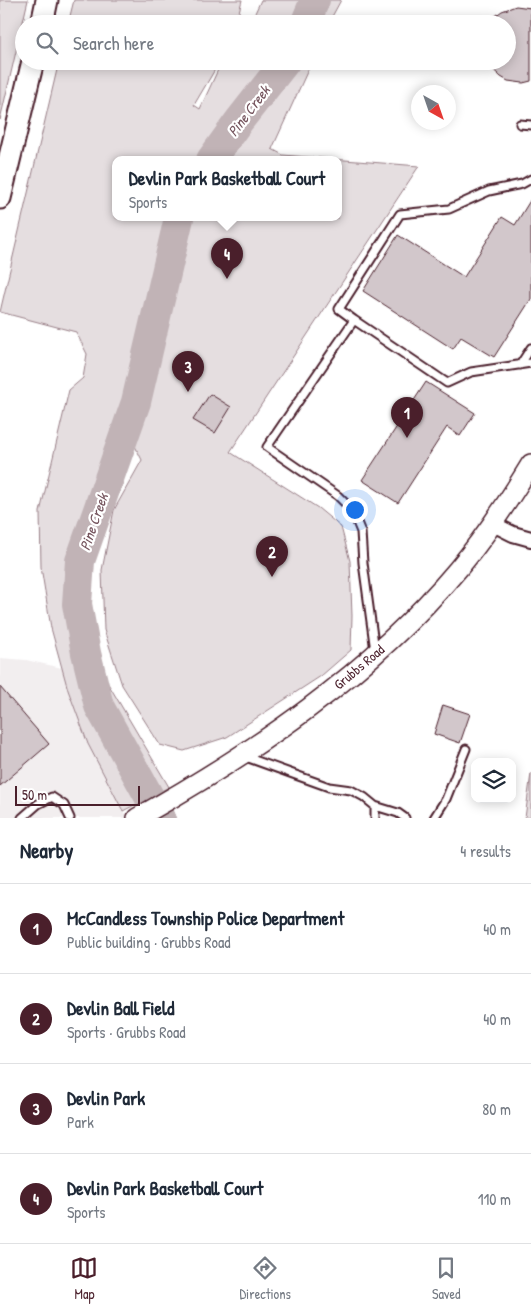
<!DOCTYPE html>
<html lang="en">
<head>
<meta charset="utf-8">
<style>
	body { margin:0; font-family:"Patrick Hand",sans-serif; background:#f2f2f3; color:#1f2937 }
	.controls { position:absolute; right:15px; bottom:15px; display:grid; overflow:hidden; border-radius:10px; box-shadow:0 2px 12px #0003 }
	.controls button { width:45px; height:45px; display:grid; place-items:center; padding:0; border:0; border-bottom:1px solid #e0e1e3; background:#fff; color:#1f2937; font:25px sans-serif }
	.compass { position:absolute; left:411px; top:85px; width:45px; height:45px; border-radius:50%; background:#fff; box-shadow:0 2px 12px #0003; rotate:140deg }
	.scale { position:absolute; left:15px; bottom:12px; width:125px; box-sizing:border-box; padding-left:5px; border:2px solid #4a1f2b; border-top:0; font-size:14px; line-height:18px; white-space:nowrap; color:#4a1f2b; -webkit-text-stroke:4px #fff; paint-order:stroke }
	.you { position:absolute; left:354px; top:509px; width:18px; height:18px; margin:-12px; border:4px solid #fff; border-radius:50%; background:#1a73e8; box-shadow:0 0 0 8px #1a73e833 }
	.badge { display:grid; place-items:center; width:32px; height:32px; border-radius:50%; background:#4a1f2b; color:#fff; font-size:16px; font-weight:700 }
	.pin { position:absolute; translate:-50% -41px; filter:drop-shadow(0 1px 2px #0008) }
	.pin::after { content:''; position:absolute; top:26px; width:18px; height:15px; background:inherit; clip-path:polygon(0 0,100% 0,50% 100%) }
	.popup { position:absolute; left:112px; top:156px; width:230px; height:65px; box-sizing:border-box; display:grid; place-content:center; border-radius:10px; background:#fff; filter:drop-shadow(0 1px 4px #0005); font-size:16px; white-space:nowrap; color:#747a83 }
	.popup b { font-size:19px; color:#1f2937 }
	.popup::after { content:''; position:absolute; left:50%; top:100%; margin-left:-10px; border:10px solid transparent; border-top-color:#fff }
	.list { margin:0; padding:0; list-style:none }
	h2 { display:flex; justify-content:space-between; align-items:center; height:65px; margin:0; padding:0 20px; font-size:21px }
	h2 small { font-size:16px; font-weight:400; color:#747a83 }
	.list li { display:grid; grid-template-columns:32px 1fr auto; gap:15px; align-items:center; box-sizing:border-box; height:90px; padding:0 20px; border-top:1px solid #e0e1e3 }
	.list b { display:block; font-size:19px; white-space:nowrap }
	.list p { margin:0; font-size:16px; white-space:nowrap; color:#747a83 }
	.list em { font-size:16px; font-style:normal; color:#747a83 }
	.icon { flex:none; width:28px; height:28px; fill:none; stroke:currentColor; stroke-width:2; stroke-linecap:round; stroke-linejoin:round }
	.map { position:relative; flex:none; width:531px; height:818px; overflow:hidden }
	.search { position:absolute; background:#fff; box-shadow:0 2px 12px #0003; left:15px; right:15px; top:15px; height:55px; display:flex; align-items:center; gap:12px; box-sizing:border-box; padding:0 18px; border-radius:28px; color:#747a83; font-size:19px }
	.sheet { height:425px; background:#fff }
	nav { display:flex; justify-content:space-around; align-items:center; box-sizing:border-box; height:70px; border-top:1px solid #e0e1e3; background:#fff; font-size:14px; color:#747a83 }
	nav a { display:grid; justify-items:center; gap:2px }
	nav .on { color:#4a1f2b }
	.map>svg:first-child { display:block }
</style>
</head>
<body>
<div class="map">
<svg width="531" height="818" viewBox="0 0 531 818">
	<rect width="100%" height="100%" fill="#fff"/>
	<filter id="ink" filterUnits="userSpaceOnUse"><feTurbulence type="fractalNoise" baseFrequency=".02" numOctaves="2"/><feDisplacementMap in="SourceGraphic" scale="10" xChannelSelector="R" yChannelSelector="G"/><feConvolveMatrix kernelMatrix="1 2 1 2 8 2 1 2 1" color-interpolation-filters="sRGB"/></filter>
	<g filter="url(#ink)">
		<path fill="#f2eeef" d="M0,658L26,660L62,668L68,690L88,744L127,818H0Z"/>
		<path fill="#e5dee0" stroke="#987e86" fill-rule="evenodd" d="M0,0H28L0,120Z
			M74,0H242L236,24H68Z
			M261,0H341L328,24H250Z
			M59,61H220L194,105L200,109L222,61H312L272,149L283,155L419,166L230,452L318,508L341,527L350,561L352,616L351,650L321,676L227,737L184,751L160,745L122,685L104,630L102,570L114,510L142,460L134,444L90,527L78,599L96,663L169,787L123,811L88,744L68,690L51,628L41,567L40,512L69,390L83,378L87,354L76,332L0,312ZM116,160H338V218H116Z
			M531,773V818H525Z"/>
		<g fill="none" stroke-linecap="round" stroke-linejoin="round">
			<path stroke="#c1b3b6" stroke-width="30" d="M305,24L315,0
				M211,160L239,121L286,61
				M161,818L99,706L86,653L77,604L80,561L136,402L179,218"/>
		</g>
		<path fill="#d2c7cb" stroke="#4a1f2b" d="M516,6L531,8V81L523,83L508,81L501,77L484,61H507V24H484L502,11Z
			M531,199V299L494,357L461,337L453,349L363,291L398,235L464,277L502,217L515,225Z
			M426,382L475,413L460,436L447,427L398,503L362,480Z
			M210,394L231,407L215,433L193,420Z
			M0,687L49,744L0,786Z
			M443,705L470,714L460,743L434,734Z"/>
		<g fill="none" stroke-linecap="round" stroke-linejoin="round">
			<g stroke="#4a1f2b" stroke-width="11">
				<path id="lane" d="M520,124L531,125
					M354,320L339,309L400,214L449,209L489,191L522,184L531,179
					M520,365L531,348
					M375,651L363,563L361,532L352,510L338,496L267,447L354,320L447,383L471,372L531,363
					M243,756L329,787L351,790L364,797L375,806V818
					M375,806L398,813L405,818
					M22,818L38,804L52,797L64,805L70,818
					M434,818L446,799L466,749"/>
			</g>
			<g stroke="#4a1f2b" stroke-width="18">
				<path id="street" d="M493,524L513,534L531,539"/>
			</g>
			<g stroke="#4a1f2b" stroke-width="22">
				<path id="secondary" d="M137,818C256,751 370,674 458,569C486,536 509,500 531,464"/>
			</g>
			<g stroke="#4a1f2b" stroke-width="25">
				<path id="primary" d="M42,24L47,0
					M0,198L33,61"/>
			</g>
			<use href="#lane" stroke="#fff" stroke-width="7"/>
			<use href="#street" stroke="#fff" stroke-width="14"/>
			<use href="#secondary" stroke="#fff" stroke-width="19"/>
			<use href="#primary" stroke="#fff" stroke-width="21"/>
		</g>
	</g>
	<g text-anchor="middle" stroke-width="4.5" stroke-linejoin="round" paint-order="stroke">
		<g font-size="14" fill="#4a1f2b" stroke="#fff">
			<text transform="translate(359 667) rotate(-40)" y="5">Grubbs Road</text>
		</g>
		<g font-size="15" font-style="italic" fill="#74535c" stroke="#fff">
			<text transform="translate(249 111) rotate(-53)" y="5">Pine Creek</text>
			<text transform="translate(94 522) rotate(-71)" y="5">Pine Creek</text>
		</g>
	</g>
</svg>
<div class="controls">
<button><svg class="icon" aria-label="layers" viewBox="0 0 24 24"><path d="M12 4l9 5-9 5-9-5zM3 14l9 5 9-5"/></svg></button>
</div>
<svg class="compass" viewBox="-18 -18 36 36"><path d="M0-13l5 13h-10z" fill="#e53935"/><path d="M0 13l5-13h-10z" fill="#747a83"/></svg>
<div class="scale">50 m</div>
<div class="you"></div>
<div class="pin badge" style="left:407px;top:438px">1</div>
<div class="pin badge" style="left:272px;top:577px">2</div>
<div class="pin badge" style="left:188px;top:392px">3</div>
<div class="pin badge" style="left:227px;top:279px">4</div>
<div class="popup"><b>Devlin Park Basketball Court</b>Sports</div>
<div class="search"><svg class="icon" aria-label="search" viewBox="0 0 24 24"><circle cx="10" cy="10" r="6"/><path d="M15 15l6 6"/></svg>Search here</div>
</div>
<section class="sheet">
<h2>Nearby<small>4 results</small></h2>
<ul class="list">
<li><span class="badge">1</span><div><b>McCandless Township Police Department</b><p>Public building · Grubbs Road</p></div><em>40 m</em></li>
<li><span class="badge">2</span><div><b>Devlin Ball Field</b><p>Sports · Grubbs Road</p></div><em>40 m</em></li>
<li><span class="badge">3</span><div><b>Devlin Park</b><p>Park</p></div><em>80 m</em></li>
<li><span class="badge">4</span><div><b>Devlin Park Basketball Court</b><p>Sports</p></div><em>110 m</em></li>
</ul>
</section>
<nav>
<a class="on"><svg class="icon" aria-label="map" viewBox="0 0 24 24"><path d="M3 6l6-2 6 2 6-2v14l-6 2-6-2-6 2zM9 4v14M15 6v14"/></svg>Map</a>
<a><svg class="icon" aria-label="directions" viewBox="0 0 24 24"><path d="M12 3l9 9-9 9-9-9zM9 14v-3h6M13 9l2 2-2 2"/></svg>Directions</a>
<a><svg class="icon" aria-label="saved" viewBox="0 0 24 24"><path d="M7 4h10v16l-5-4-5 4z"/></svg>Saved</a>
</nav>
</body>
</html>
